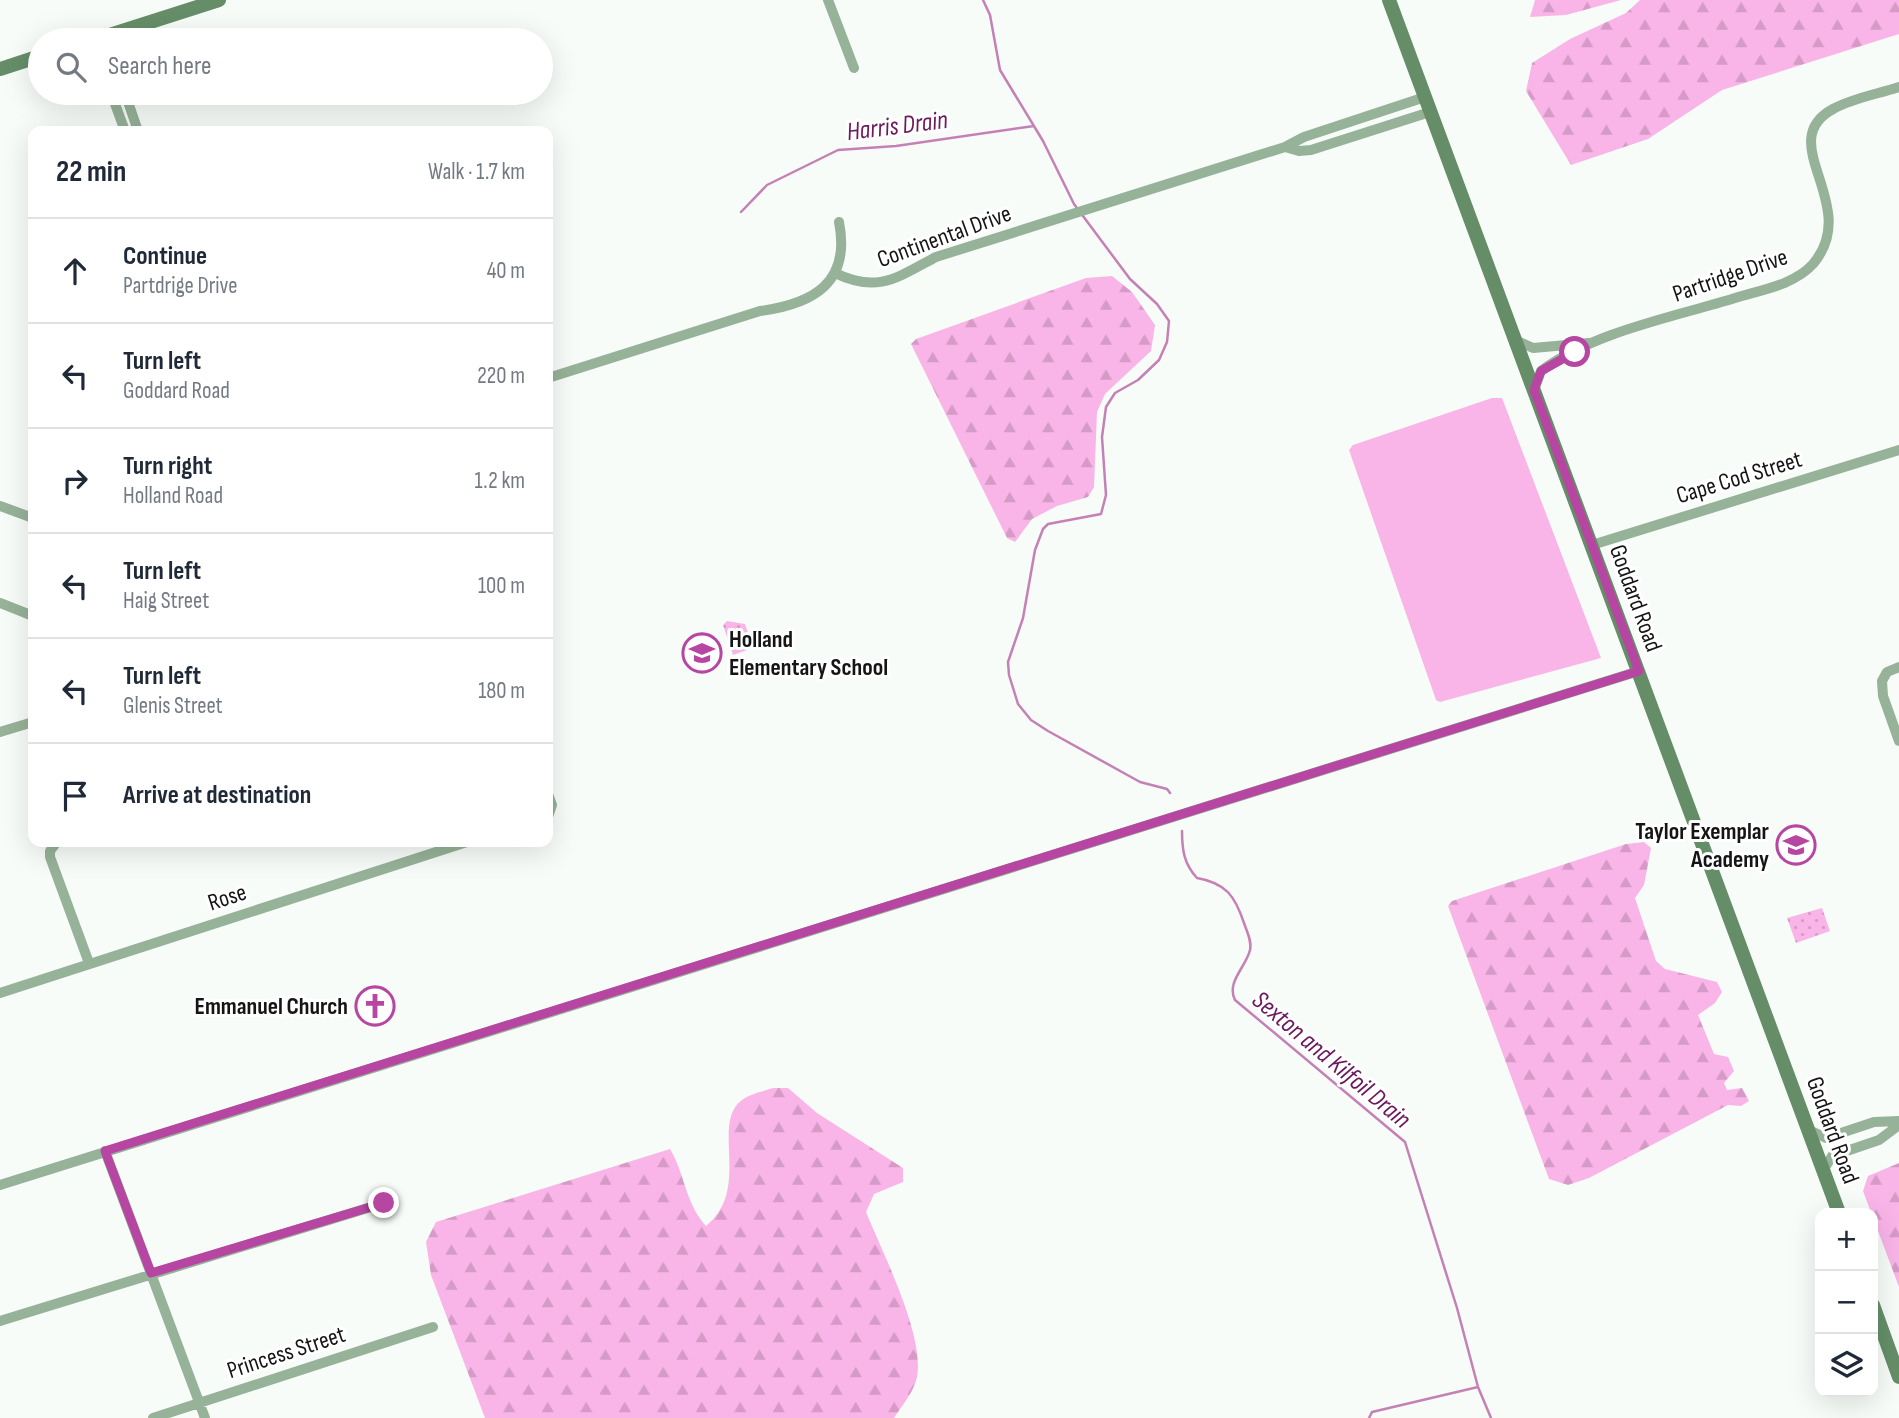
<!DOCTYPE html>
<html lang="en">
<head>
<meta charset="utf-8">
<style>
	body { margin:0; font-family:"Sofia Sans Condensed",sans-serif; background:#f6f6f7; color:#1f2937 }
	.controls { position:absolute; right:21px; bottom:21px; display:grid; overflow:hidden; border-radius:14px; box-shadow:0 7px 28px #0002 }
	.controls button { width:63px; height:63px; display:grid; place-items:center; padding:0; border:0; border-bottom:2px solid #e0e1e3; background:#fff; color:#1f2937; font:35px sans-serif }
	.stop { position:absolute; width:21px; height:21px; margin:-16px; border:5px solid #b646a2; border-radius:50%; background:#fff }
	.stop.end { background:#b646a2; border-color:#fff; box-shadow:0 2px 7px #0008 }
	.list { margin:0; padding:0; list-style:none }
	h2 { display:flex; justify-content:space-between; align-items:center; height:91px; margin:0; padding:0 28px; font-size:30px }
	h2 small { font-size:23px; font-weight:400; color:#747a83 }
	.list li { display:grid; grid-template-columns:46px 1fr auto; gap:21px; align-items:center; box-sizing:border-box; height:105px; padding:0 28px; border-top:2px solid #e0e1e3 }
	.list b { display:block; font-size:26px; white-space:nowrap }
	.list p { margin:0; font-size:23px; white-space:nowrap; color:#747a83 }
	.list em { font-size:23px; font-style:normal; color:#747a83 }
	.icon { flex:none; width:38px; height:38px; fill:none; stroke:currentColor; stroke-width:2; stroke-linecap:round; stroke-linejoin:round }
	.map { position:relative; flex:none; width:1899px; height:1418px; overflow:hidden }
	.search { position:absolute; background:#fff; box-shadow:0 7px 28px #0002; left:28px; top:28px; width:525px; height:77px; display:flex; align-items:center; gap:18px; box-sizing:border-box; padding:0 24px; border-radius:38px; color:#747a83; font-size:26px }
	.panel { position:absolute; background:#fff; box-shadow:0 7px 28px #0002; left:28px; top:126px; width:525px; height:721px; border-radius:14px }
	.map>svg:first-child { display:block }
</style>
</head>
<body>
<div class="map">
<svg width="1899" height="1418" viewBox="0 0 1899 1418">
	<defs>
		<pattern id="forest-firs" width="22" height="20" patternUnits="userSpaceOnUse" patternTransform="scale(1.75)"><rect width="22" height="20" fill="#f9b4e8"/><path d="M5 1l3.5 6h-7zM16 11l3.5 6h-7z" fill="#d59ac6"/></pattern>
		<pattern id="park-dots" width="8" height="8" patternUnits="userSpaceOnUse" patternTransform="scale(1.75)"><rect width="8" height="8" fill="#f9b4e8"/><path d="M2 2h.1M6 6h.1" fill="none" stroke="#d59ac6" stroke-width="1.8" stroke-linecap="round"/></pattern>
	</defs>
	<rect width="100%" height="100%" fill="#f8fcf8"/>
	<path fill="#f9b4e8" d="M1492,398H1502L1601,658L1440,702L1436,700L1349,450L1353,445Z"/>
	<path fill="url(#forest-firs)" d="M1535,0H1621L1566,15L1530,17Z
		M1640,0H1899V34L1722,90L1648,139L1571,165L1526,91L1532,63L1570,39L1626,13Z
		M1112,276L1132,292L1155,325L1151,351L1105,394L1097,412L1094,487L1088,497L1057,506L1032,519L1015,542L1007,538L911,344L916,339L1086,278Z
		M1644,842L1651,848L1644,885L1635,898L1656,961L1665,969L1717,982L1722,992L1715,1003L1698,1015L1714,1054L1728,1057L1734,1071L1724,1083L1727,1090L1742,1088L1749,1101L1741,1106L1728,1105L1589,1178L1568,1185L1549,1179L1448,906L1452,901L1626,844Z
		M773,1088H788L817,1113L903,1168V1182L874,1194L866,1212C882,1252 928,1341 916,1381C912,1394 901,1407 894,1418H485L431,1275L426,1242L436,1222L670,1149C685,1174 685,1203 706,1226C752,1189 710,1123 742,1100C750,1094 764,1091 773,1088Z
		M1899,1163V1287L1863,1191L1868,1176Z"/>
	<path fill="url(#park-dots)" d="M727,621L745,624L753,648L733,655L723,625Z
		M1822,908L1830,931L1796,943L1787,918Z"/>
	<g fill="none" stroke-linecap="round" stroke-linejoin="round">
		<path stroke="#c581b5" stroke-width="2.5" d="M983,0L990,15L1000,70L1043,141L1074,204L1130,279L1157,304L1169,321L1167,342L1159,360L1138,380L1115,393L1106,407L1102,437L1106,495L1101,514L1048,524L1043,529L1035,550L1023,618L1008,662L1009,675L1018,704L1031,720L1048,731L1140,782L1167,789L1170,793
			M741,212L767,185L838,150L896,146L1034,126
			M1182,831C1182,850 1184,864 1197,878C1226,883 1235,896 1244,923C1247,932 1252,941 1250,950C1246,967 1226,982 1235,1000L1405,1142L1457,1308L1478,1387L1491,1418
			M1369,1418L1372,1412L1478,1387"/>
		<path stroke="#96b298" stroke-width="10" d="M828,0L854,68
			M111,93L125,131
			M125,93L138,131
			M1285,147L1299,151L1311,150L1430,112
			M835,273C878,294 898,277 936,257L1285,147L1304,137L1425,97
			M1515,340L1533,348L1589,343
			M548,378L760,311C813,304 851,283 839,222
			M1534,390L1541,371C1593,332 1674,317 1735,298C1761,290 1794,285 1813,264C1863,205 1772,142 1833,109C1853,98 1878,94 1899,87
			M0,506L33,518
			M1592,545L1899,450
			M0,603L33,616
			M1899,667L1887,672L1882,681L1883,696L1899,741
			M0,732L33,722
			M548,794L552,805L548,817
			M57,842L50,851V857L89,963
			M0,993L467,842
			M1809,1130L1826,1138L1874,1122L1899,1121
			M105,1151L205,1418
			M1823,1171L1832,1156L1879,1140L1899,1125
			M0,1185L1639,671
			M0,1321L384,1203
			M153,1418L433,1327"/>
		<path stroke="#658e68" stroke-width="14" d="M1389,0L1839,1213
			M94,40L219,0
			M0,69L40,56
			M1873,1305L1899,1377"/>
	</g>
	<g fill="none" stroke-linecap="round" stroke-linejoin="round">
		<path stroke="#b646a2" stroke-width="9" d="M384,1203L151,1273L105,1151L1639,671L1534,390L1541,371L1575,352"/>
	</g>
	<defs>
		<g id="school-ring" transform="scale(2.0125)"><circle r="9.5" fill="#fff" stroke="#b646a2" stroke-width="1.5"/><path d="M0-5L7-2L0 1L-7-2ZM-4 1L0 2.5L4 1V4Q0 6-4 4Z" fill="#b646a2"/></g>
		<g id="church-ring" transform="scale(2.0125)"><circle r="9.5" fill="#fff" stroke="#b646a2" stroke-width="1.5"/><path d="M-1.2-6h2.4v3.5h3.3v2.4h-3.3V6h-2.4V-.1h-3.3v-2.4h3.3Z" fill="#b646a2"/></g>
	</defs>
	<g fill-rule="evenodd">
		<use href="#school-ring" x="702" y="653"/>
		<use href="#school-ring" x="1796" y="845"/>
		<use href="#church-ring" x="375" y="1006"/>
	</g>
	<g text-anchor="middle" stroke-width="6" stroke-linejoin="round" paint-order="stroke">
		<g font-size="24" fill="#141514" stroke="#fff">
			<text transform="translate(944 236) rotate(-20)" y="8">Continental Drive</text>
			<text transform="translate(1730 275) rotate(-19)" y="8">Partridge Drive</text>
			<text transform="translate(1739 477) rotate(-17)" y="8">Cape Cod Street</text>
			<text transform="translate(1636 598) rotate(70)" y="8">Goddard Road</text>
			<text transform="translate(227 897) rotate(-18)" y="8">Rose</text>
			<text transform="translate(1833 1130) rotate(70)" y="8">Goddard Road</text>
			<text transform="translate(286 1352) rotate(-18)" y="8">Princess Street</text>
		</g>
		<g font-size="24" font-weight="bold" fill="#141514" stroke="#fff" text-anchor="end">
			<text x="729" y="647" text-anchor="start">Holland<tspan x="729" dy="28">Elementary School</tspan></text>
			<text x="1769" y="839">Taylor Exemplar<tspan x="1769" dy="28">Academy</tspan></text>
			<text x="348" y="1014">Emmanuel Church</text>
		</g>
		<g font-size="26" font-style="italic" fill="#6a1a5d" stroke="#fff">
			<text transform="translate(897 125) rotate(-7)" y="9">Harris Drain</text>
			<text transform="translate(1332 1059) rotate(40)" y="9">Sexton and Kilfoil Drain</text>
		</g>
	</g>
</svg>
<div class="controls">
<button>+</button>
<button>−</button>
<button><svg class="icon" aria-label="layers" viewBox="0 0 24 24"><path d="M12 4l9 5-9 5-9-5zM3 14l9 5 9-5"/></svg></button>
</div>
<div class="stop" style="left:1575px;top:352px"></div>
<div class="stop end" style="left:384px;top:1203px"></div>
<div class="search"><svg class="icon" aria-label="search" viewBox="0 0 24 24"><circle cx="10" cy="10" r="6"/><path d="M15 15l6 6"/></svg>Search here</div>
<section class="panel">
<h2>22 min<small>Walk · 1.7 km</small></h2>
<ul class="list">
<li><svg class="icon" aria-label="ahead" viewBox="0 0 24 24"><path d="M12 20V5M6 11l6-6 6 6"/></svg><div><b>Continue</b><p>Partdrige Drive</p></div><em>40 m</em></li>
<li><svg class="icon" aria-label="left" viewBox="0 0 24 24"><path d="M17 20v-9H6M10 6l-5 5 5 5"/></svg><div><b>Turn left</b><p>Goddard Road</p></div><em>220 m</em></li>
<li><svg class="icon" aria-label="right" viewBox="0 0 24 24"><path d="M7 20v-9h11M14 6l5 5-5 5"/></svg><div><b>Turn right</b><p>Holland Road</p></div><em>1.2 km</em></li>
<li><svg class="icon" aria-label="left" viewBox="0 0 24 24"><path d="M17 20v-9H6M10 6l-5 5 5 5"/></svg><div><b>Turn left</b><p>Haig Street</p></div><em>100 m</em></li>
<li><svg class="icon" aria-label="left" viewBox="0 0 24 24"><path d="M17 20v-9H6M10 6l-5 5 5 5"/></svg><div><b>Turn left</b><p>Glenis Street</p></div><em>180 m</em></li>
<li><svg class="icon" aria-label="arrive" viewBox="0 0 24 24"><path d="M6 21V4h12l-3 4 3 4H6"/></svg><div><b>Arrive at destination</b></div></li>
</ul>
</section>
</div>
</body>
</html>
